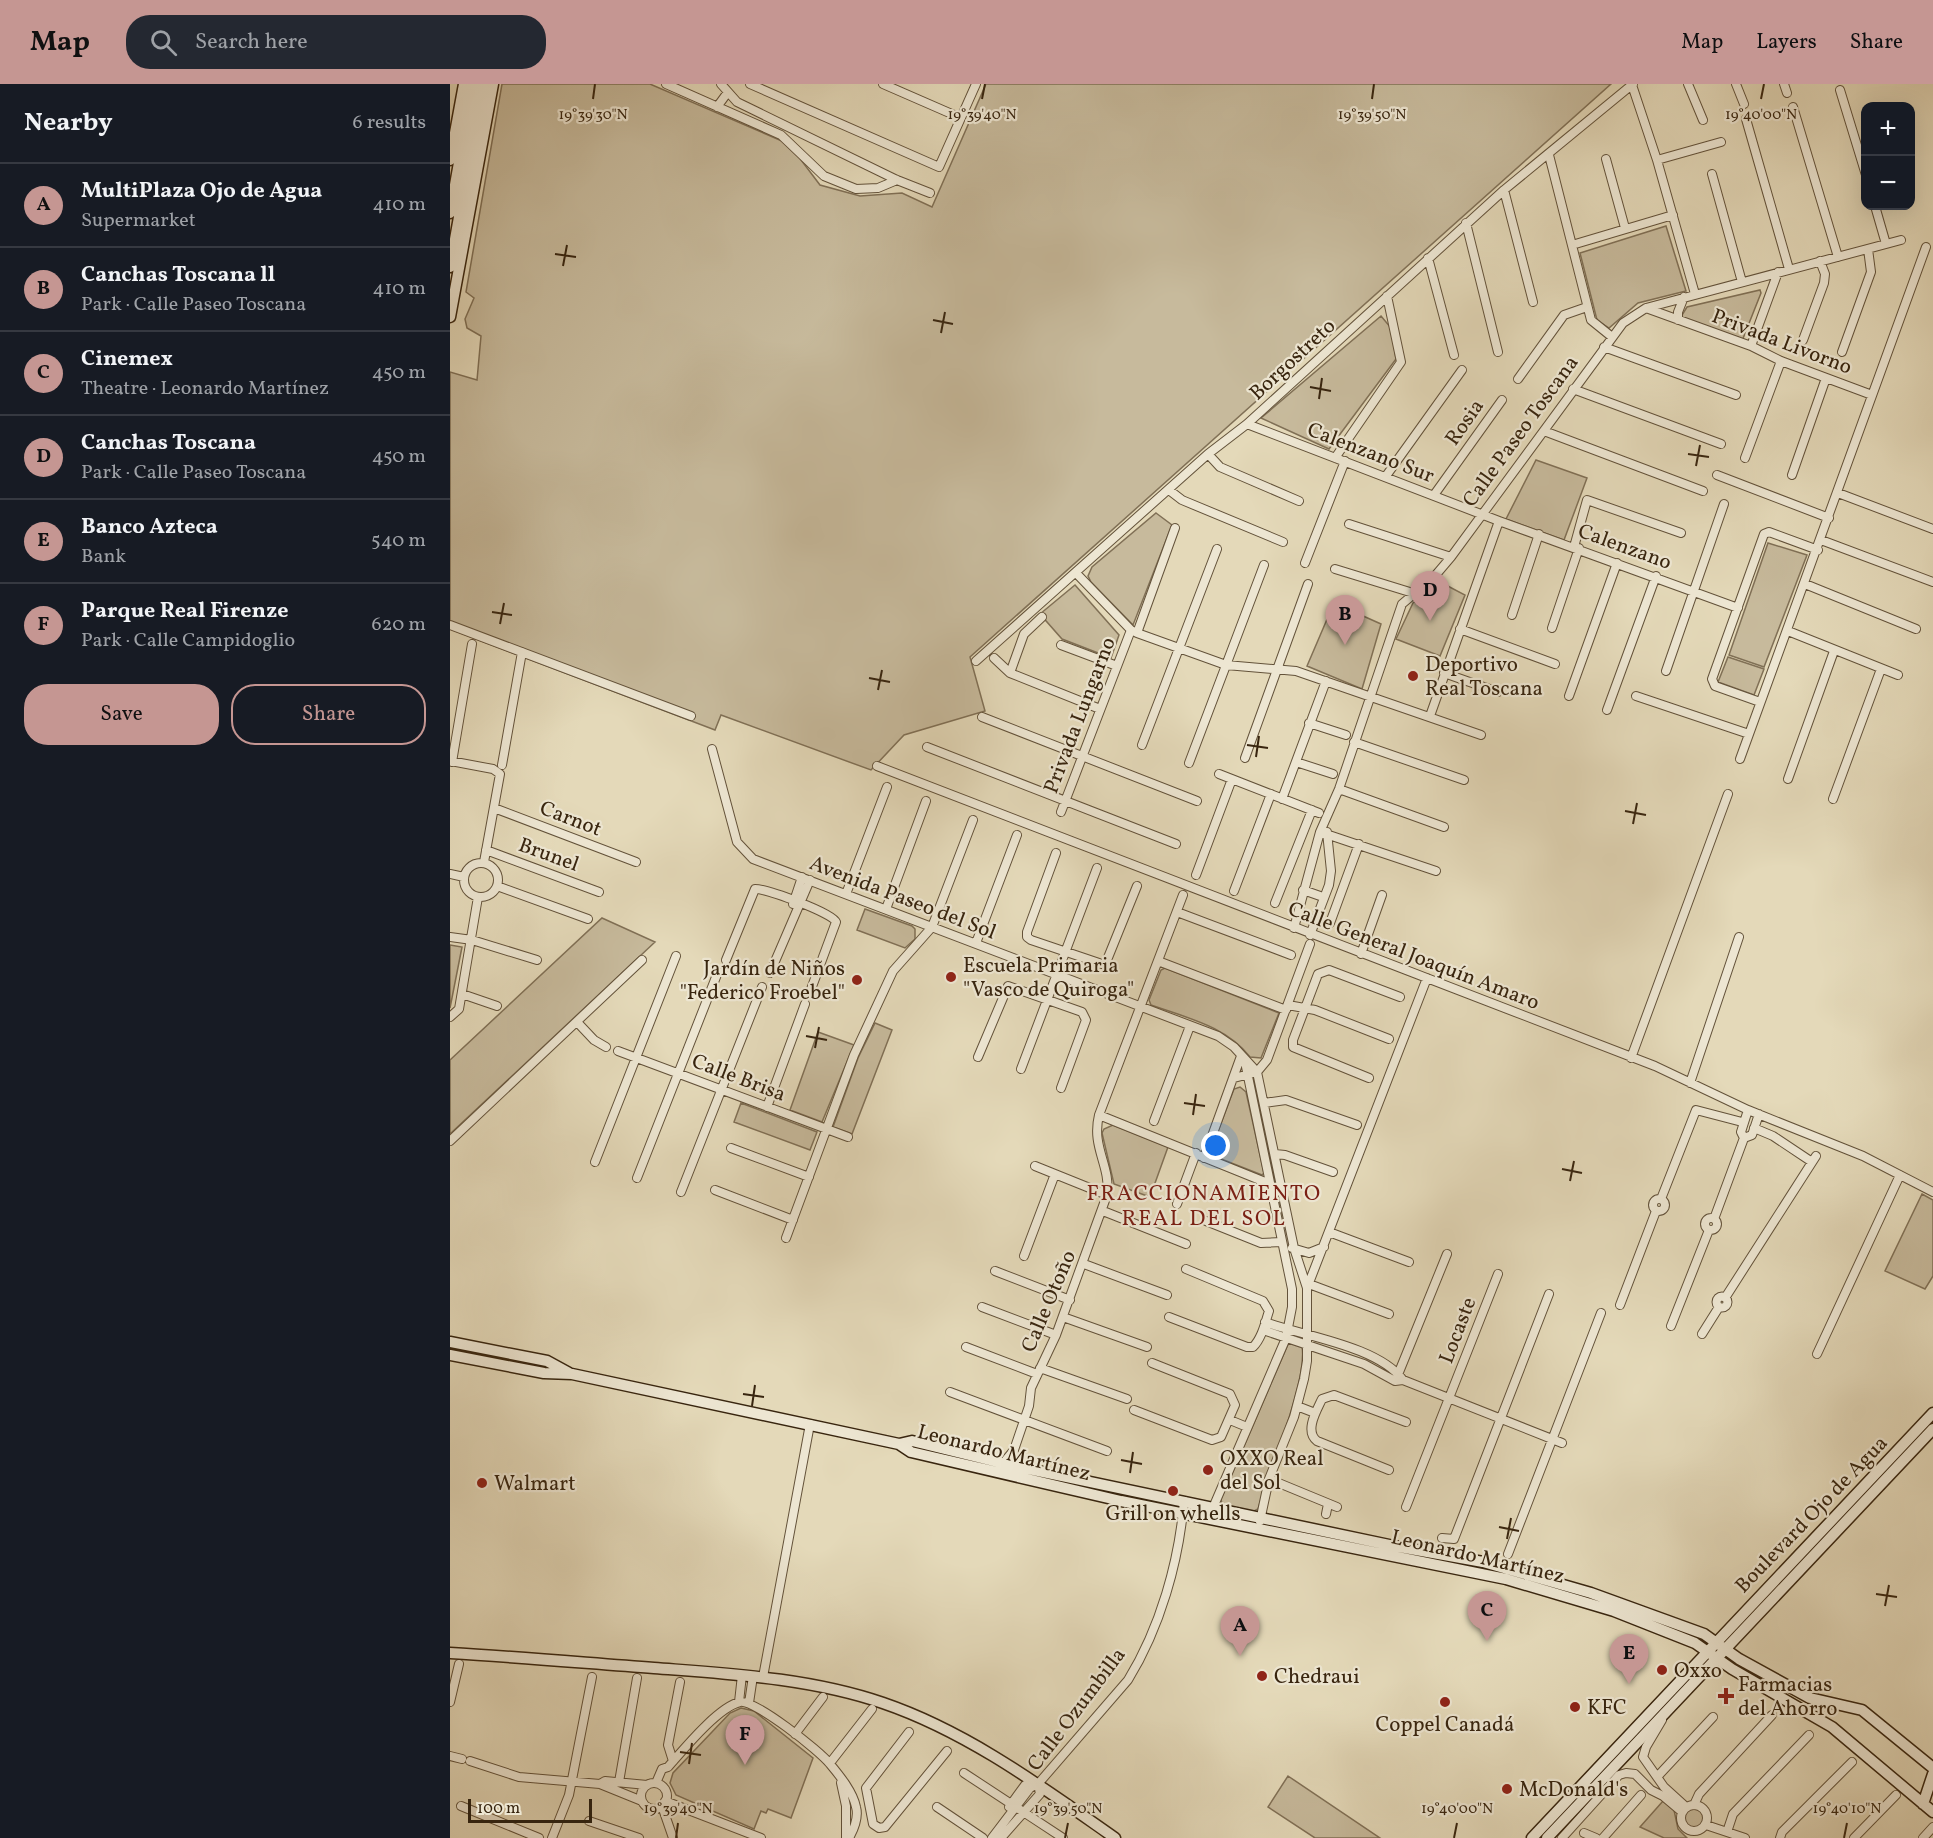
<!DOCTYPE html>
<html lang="en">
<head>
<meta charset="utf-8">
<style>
	body { margin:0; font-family:Vollkorn,serif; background:#242831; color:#f1f3f6 }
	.controls { position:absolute; right:18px; top:18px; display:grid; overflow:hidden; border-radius:12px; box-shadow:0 6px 24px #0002 }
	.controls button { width:54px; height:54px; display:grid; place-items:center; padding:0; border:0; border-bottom:2px solid #363941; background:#171b24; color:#f1f3f6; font:30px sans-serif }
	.scale { position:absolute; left:18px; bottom:15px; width:124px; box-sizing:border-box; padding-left:6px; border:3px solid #38250f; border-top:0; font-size:16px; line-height:21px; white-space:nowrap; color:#38250f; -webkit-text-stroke:4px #ede6d2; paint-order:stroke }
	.you { position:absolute; left:766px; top:1062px; width:21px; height:21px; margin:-15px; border:4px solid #fff; border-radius:50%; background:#1a73e8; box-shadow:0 0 0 9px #1a73e833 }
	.badge { display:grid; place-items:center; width:39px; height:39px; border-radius:50%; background:#c59692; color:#111; font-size:20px; font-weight:700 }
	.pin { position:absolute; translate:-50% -50px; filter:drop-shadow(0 2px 3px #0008) }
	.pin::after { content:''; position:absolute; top:32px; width:21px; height:18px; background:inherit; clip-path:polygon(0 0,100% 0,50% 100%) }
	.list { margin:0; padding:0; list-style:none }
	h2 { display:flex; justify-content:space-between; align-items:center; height:78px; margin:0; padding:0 24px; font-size:26px }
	h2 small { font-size:20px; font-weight:400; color:#9ea1a6 }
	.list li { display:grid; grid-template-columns:39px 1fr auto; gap:18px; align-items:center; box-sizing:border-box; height:84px; padding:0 24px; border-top:2px solid #363941 }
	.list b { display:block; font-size:22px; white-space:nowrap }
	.list p { margin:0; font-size:20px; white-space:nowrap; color:#9ea1a6 }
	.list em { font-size:20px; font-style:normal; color:#9ea1a6 }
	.actions { display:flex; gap:12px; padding:18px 24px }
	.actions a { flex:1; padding:14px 0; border:2px solid #c59692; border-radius:24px; text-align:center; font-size:21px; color:#c59692 }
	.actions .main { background:#c59692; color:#111 }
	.icon { flex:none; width:33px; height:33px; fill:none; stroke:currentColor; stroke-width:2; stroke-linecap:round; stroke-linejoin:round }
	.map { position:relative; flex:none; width:1483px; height:1754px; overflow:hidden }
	header { display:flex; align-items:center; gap:36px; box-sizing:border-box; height:84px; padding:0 30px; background:#c59692; color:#111 }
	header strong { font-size:28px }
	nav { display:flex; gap:33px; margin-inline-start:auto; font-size:21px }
	.search { width:420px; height:54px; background:#242831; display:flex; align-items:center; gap:15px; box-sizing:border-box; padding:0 21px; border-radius:24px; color:#9ea1a6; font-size:22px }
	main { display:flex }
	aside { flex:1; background:#171b24 }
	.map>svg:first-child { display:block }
</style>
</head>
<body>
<header>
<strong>Map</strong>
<div class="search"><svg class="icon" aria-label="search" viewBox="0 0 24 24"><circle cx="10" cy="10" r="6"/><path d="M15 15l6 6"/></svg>Search here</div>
<nav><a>Map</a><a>Layers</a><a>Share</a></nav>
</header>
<main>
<aside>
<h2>Nearby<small>6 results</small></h2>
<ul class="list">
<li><span class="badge">A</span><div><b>MultiPlaza Ojo de Agua</b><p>Supermarket</p></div><em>410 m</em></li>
<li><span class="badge">B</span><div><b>Canchas Toscana ll</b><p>Park · Calle Paseo Toscana</p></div><em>410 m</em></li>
<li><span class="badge">C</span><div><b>Cinemex</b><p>Theatre · Leonardo Martínez</p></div><em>450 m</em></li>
<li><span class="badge">D</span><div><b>Canchas Toscana</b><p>Park · Calle Paseo Toscana</p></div><em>450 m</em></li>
<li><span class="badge">E</span><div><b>Banco Azteca</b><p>Bank</p></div><em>540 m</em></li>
<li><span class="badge">F</span><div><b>Parque Real Firenze</b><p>Park · Calle Campidoglio</p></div><em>620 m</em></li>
</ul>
<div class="actions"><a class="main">Save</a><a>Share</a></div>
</aside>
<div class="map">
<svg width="1483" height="1754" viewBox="0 0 1483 1754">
	<rect width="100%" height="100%" fill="#e4d9b9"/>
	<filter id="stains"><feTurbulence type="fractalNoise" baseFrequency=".00333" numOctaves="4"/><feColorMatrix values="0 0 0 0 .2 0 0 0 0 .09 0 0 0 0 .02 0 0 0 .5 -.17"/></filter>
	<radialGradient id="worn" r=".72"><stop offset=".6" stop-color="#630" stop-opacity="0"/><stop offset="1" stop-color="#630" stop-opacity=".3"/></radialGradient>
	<path fill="#c7ba9c" stroke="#807056" stroke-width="1.5" d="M52,0H200L339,60L370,101L410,112L452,109L482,123L536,0H1161L520,573L535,627L454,651L421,686L271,631L265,646L0,545V288L27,296L31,252L17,244L15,235L24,214L16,208Z
		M1216,142L1236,207L1188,219L1159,244L1147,236L1130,169Z
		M1310,206L1311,209L1292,257L1233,234L1232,231L1237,223Z
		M931,232L941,244L946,275L879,365L811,334Z
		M1086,376L1137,394L1114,456L1056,435Z
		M706,429L722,441L683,541L641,498L638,492L642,483Z
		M1318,459L1357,471L1314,583L1279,571Z
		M992,499L1015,511L990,572L946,555L963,519Z
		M625,501L669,551L661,574L612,555L590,530Z
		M884,519L931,540L912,605L857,582Z
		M1278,573L1314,585L1304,611L1268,598Z
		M415,825L462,842L465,845V855L455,864L407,846Z
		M152,834L205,858L0,1050V976Z
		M0,861L12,863L0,924Z
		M715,884L829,929L811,974L800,973C776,942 737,934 701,921L699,916L711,886Z
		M425,939L442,946L402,1050L383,1043L408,974Z
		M368,948L404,961L372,1038L340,1026Z
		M790,1003L796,1008L814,1089L812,1091L761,1071L760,1068L784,1005Z
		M291,1019L367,1048L360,1066L284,1038Z
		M663,1041L718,1063L700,1113L664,1100L652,1049L654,1045Z
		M1472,1110L1483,1116V1192L1475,1205L1435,1187Z
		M839,1258L852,1262C858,1298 819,1385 808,1425L802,1428L776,1421L772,1420L771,1415Z
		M291,1624L304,1627L363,1674L341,1734L318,1725L316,1729L311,1727L304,1745L226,1711L220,1699L223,1689L280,1629Z
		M838,1692L930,1754H865L818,1723Z
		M1213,1717L1224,1726L1228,1745L1237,1754H1214L1190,1743Z
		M1234 1735a10 10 0 1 1 20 0a10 10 0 1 1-20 0Z"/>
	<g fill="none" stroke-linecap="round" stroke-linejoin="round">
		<g stroke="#63523a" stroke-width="10">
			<path id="street" d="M216,0L331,51L374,92L406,105L428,104L447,96
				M271,0L287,18L447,96L480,109
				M300,0L489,83L526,0
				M433,0L511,34
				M1238,0L1253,36
				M1286,0L1294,20
				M1334,0L1337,9
				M1182,1L1207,76L1245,210
				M1390,6L1416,91
				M267,23L278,8
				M1343,23L1388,173
				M1296,35L1339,185
				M1099,71L1141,236L1162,253
				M1156,75L1175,144
				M1207,76L1271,58
				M1262,90L1292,198
				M1054,106L1083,218
				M1425,122L1436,160
				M1016,139L1048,268
				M1122,161L1223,131
				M978,174L1004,271
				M1196,224L1301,262L1331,277L1422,311
				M1228,236V228L1234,213
				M1353,256L1374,199L1375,190L1370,177
				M1301,262L1328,188
				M1154,263L1286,311
				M1392,268L1421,188L1418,165
				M1068,295L1114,231L1137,223
				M1123,305L1271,360
				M797,340L1049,437L980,632
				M1094,347L1253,407
				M758,370L770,383L849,417
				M885,374L951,278L937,212
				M1295,374L1331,277
				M1267,391L1379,434
				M1342,391L1376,294
				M936,392L1012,286
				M719,406L732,416L833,458
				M1388,409L1483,445
				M984,411L1052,316
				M1049,437L1288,524
				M899,440L1001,473
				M1371,456L1483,498
				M1124,463L1137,416L1231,449
				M855,479L895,377
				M885,485L963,509
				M626,489L681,546L687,549L776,581L846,587L1031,651
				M1355,500L1466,545
				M1062,531L1089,450
				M0,541L241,632
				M1102,544L1129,464
				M1010,545L1105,580
				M1338,547L1448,591
				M687,549L725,444
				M611,561L667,582
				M544,574L560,589L650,625
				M526,577L758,370L797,340L1054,106L1183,0
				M1216,587L1274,420
				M560,589L574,550L592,533
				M994,589L1048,608
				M1119,612L1167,479
				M1186,612L1299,650
				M1310,618L1265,602L1262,595L1314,450L1319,448L1368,466
				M1157,626L1206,492
				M532,633L747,717
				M859,639L896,651
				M904,658L1014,696
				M692,661L767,465
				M477,663L726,760
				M262,665L287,758L303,775L768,952L784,963L807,988L844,1164L857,1204V1277L854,1295L844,1333L819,1395L810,1437
				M795,674L858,500
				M1290,675L1476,163
				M0,677L43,685L50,690L34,778
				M2,678L22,560
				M846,678L883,690
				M739,679L814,481
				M52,681L72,568
				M427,682L1205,982L1298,1026L1413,1072L1483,1108
				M769,690L869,729
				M1338,695L1384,567
				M889,705L994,743
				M832,715L876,597
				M1383,715L1431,585
				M44,724L186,778
				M611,728L681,546
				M870,748L986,787
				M36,766L149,808
				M606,769L577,848V853L581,856L655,881L687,802
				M14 796a17 17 0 1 1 34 0a17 17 0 1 1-34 0Z
				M0,790L14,793
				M746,791L782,695
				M47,802L138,835
				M853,806L873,813
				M784,807L821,710
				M396,810L437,703
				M825,819L862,726
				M343,820L352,793
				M436,825L476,717
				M727,828L841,871
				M880,839L909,760
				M844,844L870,748L889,705L952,520L984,493L1001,473L1173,239L1196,224L1451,156
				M860,851L879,801L881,787L877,748
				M0,853L22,856L87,876
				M526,859L567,751
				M911,870L932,811
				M276,876L305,805C317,805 383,829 386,838L360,908
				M708,877L836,926
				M320,889L360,796
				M12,910L47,922
				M838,921L865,926L939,955
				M0,933L9,925L28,813
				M127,938L144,956L156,963
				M168,967L398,1053
				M528,973L558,902L632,928L636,936L611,1004
				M1181,974L1278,710
				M571,985L647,784
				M784,994L807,988L817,976L860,860
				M919,994L843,963V956L868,890L879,886L950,913
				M1240,999L1289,853
				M814,1019L836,1016L907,1041
				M317,1023L355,920
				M649,1031L820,1100
				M704,1037L740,942
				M1304,1044L1323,1052L1362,1078
				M1294,1054L1302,1051L1309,1030
				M0,1057L192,876
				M281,1064L359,1093
				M825,1070L835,1071L883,1088
				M754,1074L791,972
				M145,1078L226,872
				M585,1082L657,1111
				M187,1094L268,888
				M265,1106L343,1136
				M231,1108L312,903
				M1203 1121a6 6 0 1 1 12 0a6 6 0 1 1-12 0Z
				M1211,1115L1246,1026L1292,1038
				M727,1120L746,1069
				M653,1127L736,1160
				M1255 1140a6 6 0 1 1 12 0a6 6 0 1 1-12 0Z
				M1264,1135L1294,1054L1291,1048L1298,1026
				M756,1137L811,1159L832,1158
				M879,1148L959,1178
				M336,1154L404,971L443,887L482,843L523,736
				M842,1164L859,1169L874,1163
				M574,1172L605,1090
				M634,1180L717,1211
				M545,1187L620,1216
				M859,1200L939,1230
				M857,1204L977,894
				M1266.5 1218a5.5 5.5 0 1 1 11 0a5.5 5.5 0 1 1-11 0Z
				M1275,1214L1366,1072
				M1170,1221L1206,1127
				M532,1223L606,1251
				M613,1233L697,1263
				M719,1233L797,1263H803C812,1254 815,1239 819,1227L813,1217L736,1185
				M815,1238C853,1252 928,1262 953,1296
				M1221,1242L1259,1146
				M813,1246L914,1280L945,1297L953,1296L1112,1359
				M1252,1250L1269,1223
				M516,1263L587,1290
				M1367,1270L1450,1091
				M590,1284L677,1315
				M947,1293L997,1170
				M500,1308L657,1367
				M847,1322L865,1329
				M684,1326L762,1356L771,1353L785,1321L780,1310L702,1279
				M780,1336L797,1343
				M550,1383L564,1366
				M563,1386L564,1366L579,1322L581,1304L606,1251L657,1111C661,1081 641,1064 649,1031L733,811
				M939,1386L867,1357C854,1347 867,1326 872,1315L884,1311L956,1338
				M819,1395L887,1423
				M956,1423L1048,1190
				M762,1426L836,1254L842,1223V1205L795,978
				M876,1430L878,1420
				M992,1454L1004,1455L1099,1210
				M1058,1470L1151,1229
				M313,1593L360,1340
				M0,1618L9,1580
				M289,1618L292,1591
				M299,1619L303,1592
				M1212,1636L1196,1663L1193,1673L1214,1703L1236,1723
				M459,1648L416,1704L423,1740L429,1744L435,1743L497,1667
				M345,1650L373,1613
				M0,1672L12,1675
				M20,1677L69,1693L150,1700L155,1697L197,1701
				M223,1677L218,1661L230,1598
				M380,1679L422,1625
				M514,1689L613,1754
				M1207,1693L1263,1633
				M169,1698L187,1594
				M206,1699L212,1685L218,1683C233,1666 268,1623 290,1618C304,1615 370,1667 380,1680C390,1692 403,1708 406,1723C409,1734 404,1745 399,1754
				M391,1699L396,1722V1754
				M191 1712a13 13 0 1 1 26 0a13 13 0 1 1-26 0Z
				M150,1700L192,1717
				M215,1717L311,1754
				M1231 1734a13 13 0 1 1 26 0a13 13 0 1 1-26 0Z
				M1244,1721L1249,1710L1322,1631
				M11,1722L89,1754
				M212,1722L223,1754
				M487,1723L533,1754
				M559,1723L575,1701L586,1700
				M139,1737L189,1754
				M1256,1741L1295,1754
				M1277,1748L1283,1730L1359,1651
				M1134,1749L1146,1754
				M102,1754L119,1711L142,1593
				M542,1754L580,1704L588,1700L678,1596C710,1544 729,1478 734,1417
				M551,1754L590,1710L588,1700
				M1112,1754L1169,1691L1176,1689L1185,1690L1201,1706L1213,1712L1232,1728
				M1153,1754L1191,1711
				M1330,1754L1332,1748L1402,1678
				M1404,1754L1446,1711
				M1473,1754L1483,1743"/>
		</g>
		<g stroke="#38250f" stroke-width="13">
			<path id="secondary" d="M0,76L14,0
				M0,129L23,0
				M0,183L33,0
				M0,233L43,0
				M0,1258L97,1277L119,1289
				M0,1271L94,1289L122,1290L449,1360L461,1368L671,1417L1056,1495L1164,1527L1245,1559L1282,1585L1382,1643L1483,1728
				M449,1360L462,1357L564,1382L944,1462L1033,1478L1141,1509L1254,1550L1289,1575L1360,1614L1412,1626L1483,1684
				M0,1569C68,1573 136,1579 204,1584C281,1590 360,1594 433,1619C518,1648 592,1703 665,1754
				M1473,1720L1483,1690
				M1082,1754L1483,1329
				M1097,1754L1483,1345"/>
		</g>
		<use href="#street" stroke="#ede6d2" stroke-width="8"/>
		<use href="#secondary" stroke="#ede6d2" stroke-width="10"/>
	</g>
	<path fill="none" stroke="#38250f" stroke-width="2" d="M143,15L145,0M532,15L535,0M922,15L924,0M1311,15L1314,0M105,170L126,173M113,182L117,161M483,236L503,240M491,249L495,228M860,303L881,307M869,315L872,294M1238,370L1259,373M1246,382L1250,361M42,528L62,531M50,540L54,519M419,594L440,598M428,606L432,586M797,661L818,664M806,673L809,652M1175,727L1196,731M1183,740L1187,719M356,952L377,956M365,964L369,943M734,1019L755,1022M743,1031L746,1010M1112,1085L1132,1089M1120,1097L1124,1077M293,1310L314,1313M302,1322L305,1301M671,1376L692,1380M680,1389L683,1368M1049,1443L1069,1447M1057,1455L1061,1434M1426,1510L1447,1513M1435,1522L1439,1501M230,1668L251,1671M239,1680L242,1659M226,1754L228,1739M615,1754L618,1739M1004,1754L1007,1739M1394,1754L1397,1739"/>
	<g fill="#8f2418" stroke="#ede6d2" stroke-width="2">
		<circle cx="963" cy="592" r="6"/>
		<circle cx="501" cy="893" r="6"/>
		<circle cx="407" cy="896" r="6"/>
		<circle cx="758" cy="1386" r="6"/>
		<circle cx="32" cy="1399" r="6"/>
		<circle cx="723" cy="1407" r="6"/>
		<circle cx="1212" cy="1586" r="6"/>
		<circle cx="812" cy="1592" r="6"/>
		<path d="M1273 1603h6v6h6v6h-6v6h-6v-6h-6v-6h6z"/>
		<circle cx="995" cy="1618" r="6"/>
		<circle cx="1125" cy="1623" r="6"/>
		<circle cx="1057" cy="1705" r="6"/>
	</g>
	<g text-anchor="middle" stroke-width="4.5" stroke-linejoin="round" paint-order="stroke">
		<g font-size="21" fill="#38250f" stroke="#ede6d2">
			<text transform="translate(1332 257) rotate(21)" y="7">Privada Livorno</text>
			<text transform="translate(842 275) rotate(-43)" y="7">Borgostreto</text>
			<text transform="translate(1014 338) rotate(-55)" y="7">Rosia</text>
			<text transform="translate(1070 347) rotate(-54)" y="7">Calle Paseo Toscana</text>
			<text transform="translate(921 368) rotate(21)" y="7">Calenzano Sur</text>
			<text transform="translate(1175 462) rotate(20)" y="7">Calenzano</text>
			<text transform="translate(629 631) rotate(-69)" y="7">Privada Lungarno</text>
			<text transform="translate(121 734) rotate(21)" y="7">Carnot</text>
			<text transform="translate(99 770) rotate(20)" y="7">Brunel</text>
			<text transform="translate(453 813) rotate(21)" y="7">Avenida Paseo del Sol</text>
			<text transform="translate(964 871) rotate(21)" y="7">Calle General Joaquín Amaro</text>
			<text transform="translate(289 993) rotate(21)" y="7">Calle Brisa</text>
			<text transform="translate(598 1217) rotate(-67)" y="7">Calle Otoño</text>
			<text transform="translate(1007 1246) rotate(-69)" y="7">Locaste</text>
			<text transform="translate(554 1368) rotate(14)" y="7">Leonardo Martínez</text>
			<text transform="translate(1361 1430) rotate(-46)" y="7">Boulevard Ojo de Agua</text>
			<text transform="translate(1028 1472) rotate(13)" y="7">Leonardo Martínez</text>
			<text transform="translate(626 1625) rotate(-53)" y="7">Calle Ozumbilla</text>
		</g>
		<g font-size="21" fill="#38250f" stroke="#ede6d2" text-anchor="start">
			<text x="975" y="587">Deportivo<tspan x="975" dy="24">Real Toscana</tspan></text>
			<text x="513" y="888">Escuela Primaria<tspan x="513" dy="24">"Vasco de Quiroga"</tspan></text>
			<text x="395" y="891" text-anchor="end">Jardín de Niños<tspan x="395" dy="24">"Federico Froebel"</tspan></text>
			<text x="770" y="1381">OXXO Real<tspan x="770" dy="24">del Sol</tspan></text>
			<text x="44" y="1406">Walmart</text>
			<text x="723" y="1436" text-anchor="middle">Grill on whells</text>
			<text x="1224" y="1593">Oxxo</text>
			<text x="824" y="1599">Chedraui</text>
			<text x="1288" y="1607">Farmacias<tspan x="1288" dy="24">del Ahorro</tspan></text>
			<text x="1137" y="1630">KFC</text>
			<text x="995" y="1647" text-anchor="middle">Coppel Canadá</text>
			<text x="1069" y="1712">McDonald's</text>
		</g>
		<g font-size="22" letter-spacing="1.5" fill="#7a1f14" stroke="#ede6d2">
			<text x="754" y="1116">FRACCIONAMIENTO<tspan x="754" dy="25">REAL DEL SOL</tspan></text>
		</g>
	</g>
	<g font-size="15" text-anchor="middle" fill="#38250f" stroke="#ede6d2" stroke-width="4.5" stroke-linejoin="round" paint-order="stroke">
		<text x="532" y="35">19°39'40"N</text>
		<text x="1311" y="35">19°40'00"N</text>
		<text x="143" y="35">19°39'30"N</text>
		<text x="922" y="35">19°39'50"N</text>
		<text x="228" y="1729">19°39'40"N</text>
		<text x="618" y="1729">19°39'50"N</text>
		<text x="1007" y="1729">19°40'00"N</text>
		<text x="1397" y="1729">19°40'10"N</text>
	</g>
	<rect width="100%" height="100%" filter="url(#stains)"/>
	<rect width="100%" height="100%" fill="url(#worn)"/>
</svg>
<div class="controls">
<button>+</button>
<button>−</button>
</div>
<div class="scale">100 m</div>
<div class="you"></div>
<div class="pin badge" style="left:790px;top:1572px">A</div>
<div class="pin badge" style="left:895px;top:561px">B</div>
<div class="pin badge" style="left:1037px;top:1557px">C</div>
<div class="pin badge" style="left:980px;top:537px">D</div>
<div class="pin badge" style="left:1179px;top:1600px">E</div>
<div class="pin badge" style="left:295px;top:1681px">F</div>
</div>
</main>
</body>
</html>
